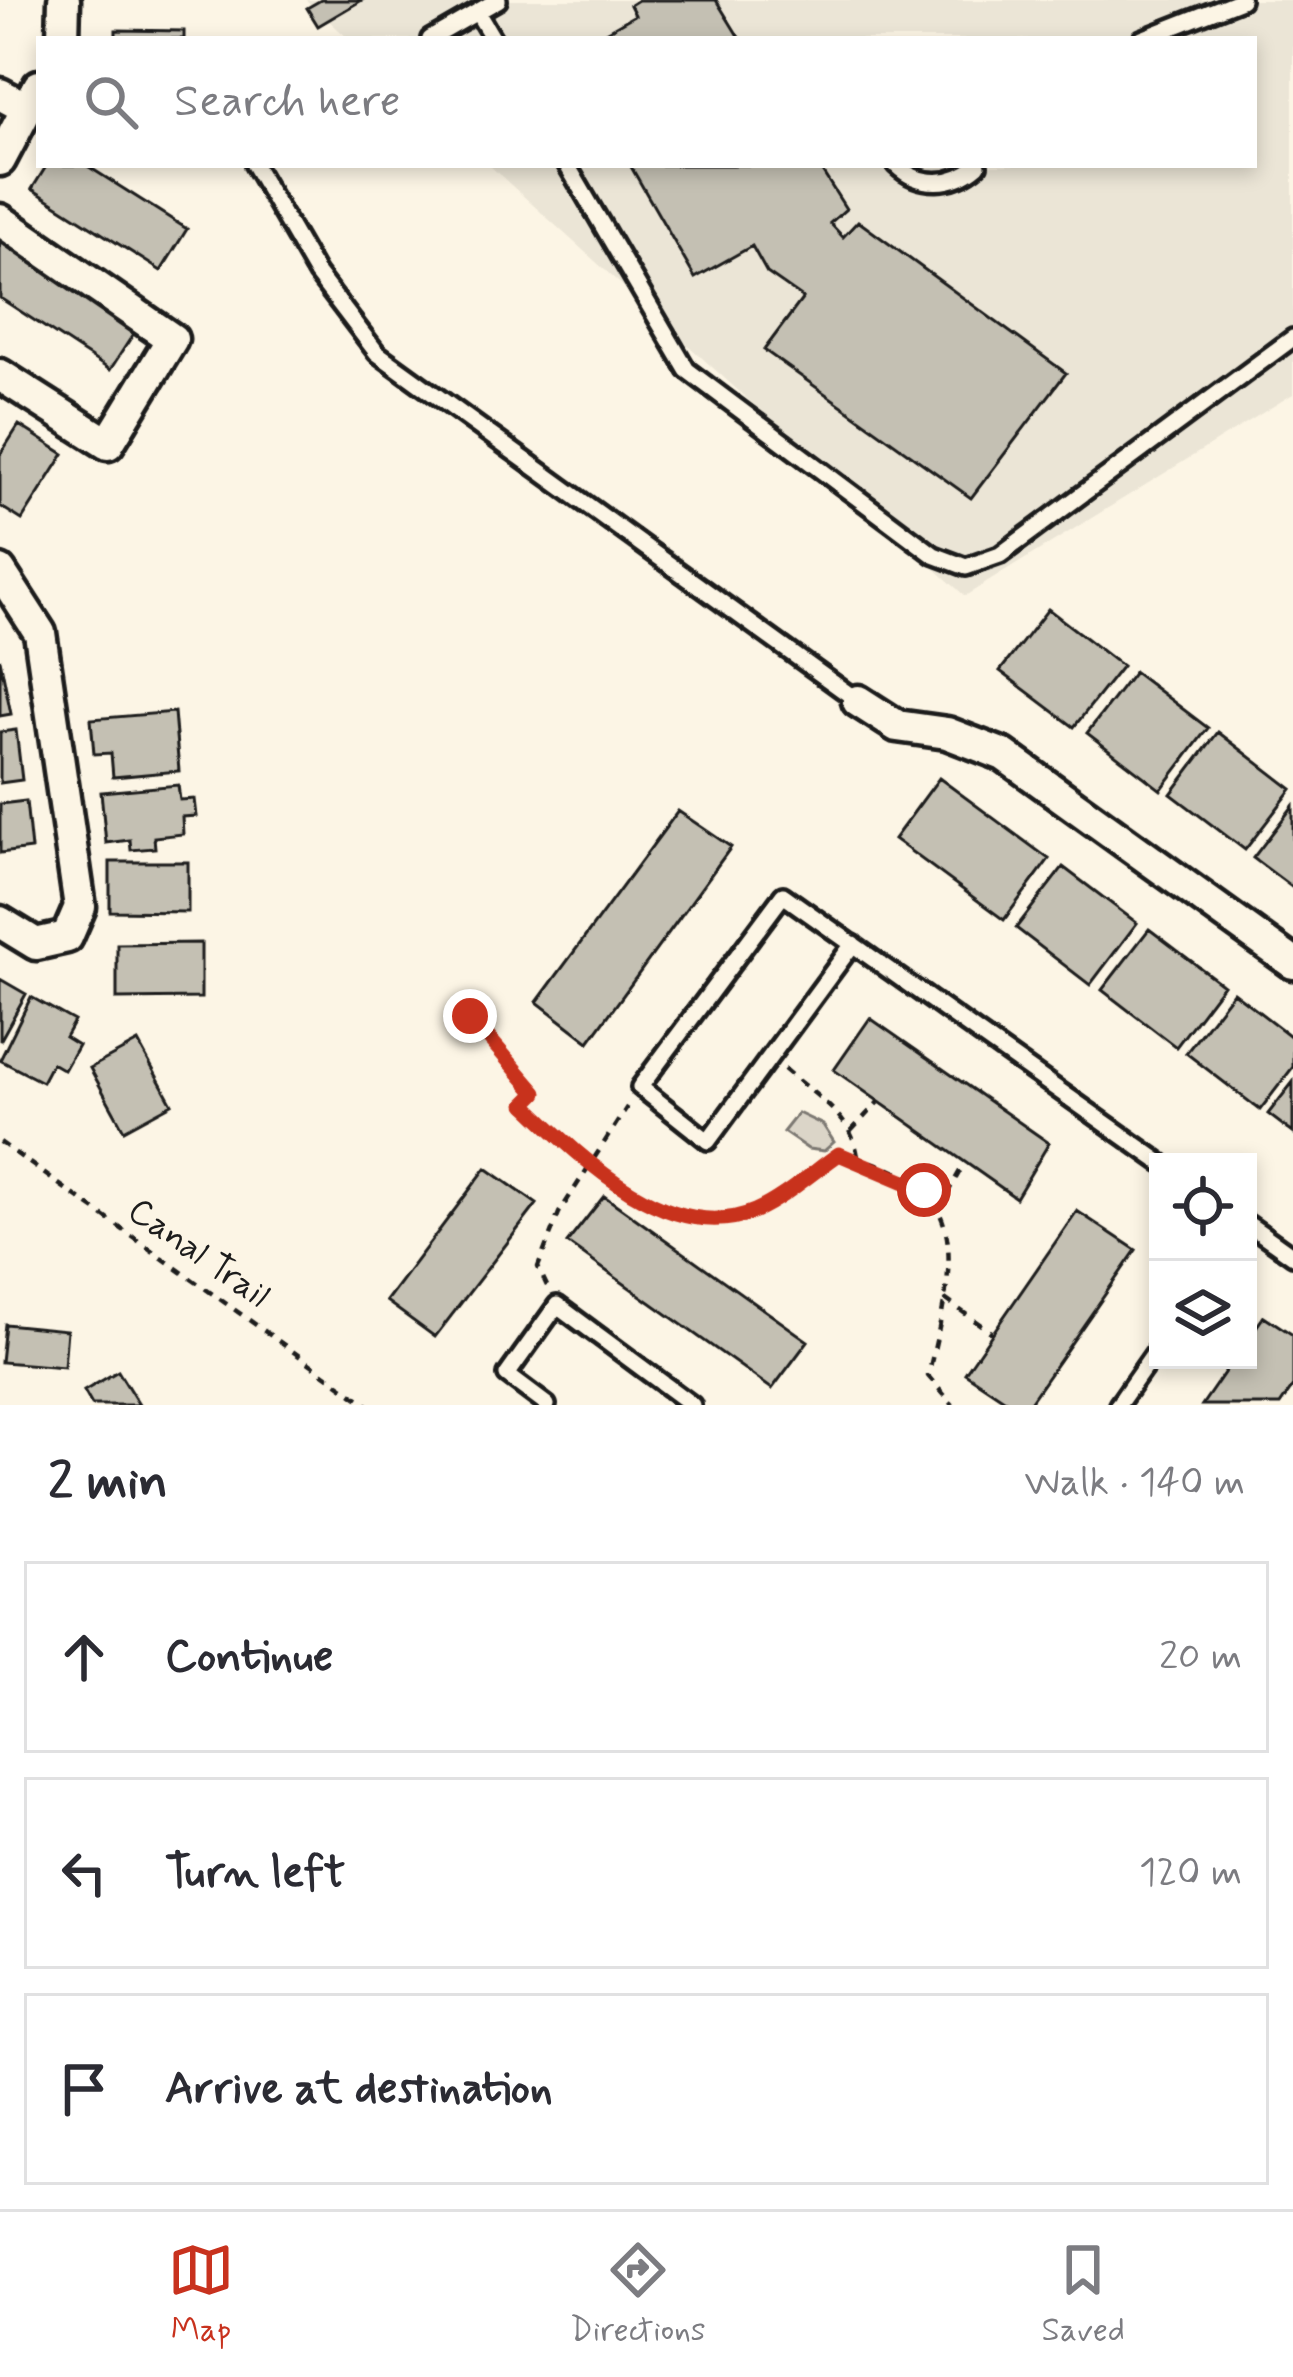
<!DOCTYPE html>
<html lang="en">
<head>
<meta charset="utf-8">
<style>
	body { margin:0; font-family:Mynerve,sans-serif; background:#f7f7f7; color:#2b2b33 }
	.controls { position:absolute; right:36px; bottom:36px; display:grid; overflow:hidden; border-radius:0px; box-shadow:0 6px 18px #0003 }
	.controls button { width:108px; height:108px; display:grid; place-items:center; padding:0; border:0; border-bottom:3px solid #e1e1e2; background:#fff; color:#2b2b33; font:60px sans-serif }
	.stop { position:absolute; width:36px; height:36px; margin:-27px; border:9px solid #c8321e; border-radius:50%; background:#fff }
	.stop.end { background:#c8321e; border-color:#fff; box-shadow:0 3px 12px #0008 }
	.list { margin:0; padding:0; list-style:none }
	h2 { display:flex; justify-content:space-between; align-items:center; height:156px; margin:0; padding:0 48px; font-size:51px }
	h2 small { font-size:39px; font-weight:400; color:#7c7c81 }
	.list li { display:grid; grid-template-columns:78px 1fr auto; gap:36px; align-items:center; box-sizing:border-box; height:192px; margin:0 24px 24px; padding:0 24px; border:3px solid #e1e1e2; border-radius:0px }
	.list b { display:block; font-size:45px; white-space:nowrap }
	.list em { font-size:39px; font-style:normal; color:#7c7c81 }
	.icon { flex:none; width:66px; height:66px; fill:none; stroke:currentColor; stroke-width:2; stroke-linecap:round; stroke-linejoin:round }
	.map { position:relative; flex:none; width:1293px; height:1405px; overflow:hidden }
	.search { position:absolute; background:#fff; box-shadow:0 6px 18px #0003; left:36px; right:36px; top:36px; height:132px; display:flex; align-items:center; gap:30px; box-sizing:border-box; padding:0 42px; border-radius:0px; color:#7c7c81; font-size:45px }
	.sheet { height:804px; background:#fff }
	nav { display:flex; justify-content:space-around; align-items:center; box-sizing:border-box; height:168px; border-top:3px solid #e1e1e2; background:#fff; font-size:33px; color:#7c7c81 }
	nav a { display:grid; justify-items:center; gap:6px }
	nav .on { color:#c8321e }
	.map>svg:first-child { display:block }
</style>
</head>
<body>
<div class="map">
<svg width="1293" height="1405" viewBox="0 0 1293 1405">
	<rect width="100%" height="100%" fill="#fcf5e5"/>
	<filter id="ink" filterUnits="userSpaceOnUse"><feTurbulence type="fractalNoise" baseFrequency=".00833" numOctaves="2"/><feDisplacementMap in="SourceGraphic" scale="24" xChannelSelector="R" yChannelSelector="G"/><feConvolveMatrix kernelMatrix="1 2 1 2 8 2 1 2 1" color-interpolation-filters="sRGB"/></filter>
	<g filter="url(#ink)">
		<path fill="#ebe5d6" d="M306,0H1293V394L965,596L489,165H1254V39H349Z"/>
		<path fill="#dbd5c8" stroke="#7c7872" stroke-width="3" d="M798,1113L823,1125L834,1142L824,1151L808,1149L783,1132Z"/>
		<path fill="#c4c0b3" stroke="#1c1c1c" stroke-width="3" d="M321,0H362L318,26L307,8Z
			M638,0H716L740,39H593L635,15L630,5Z
			M116,30L184,31V39H116Z
			M47,165H86L187,229L161,271L32,189Z
			M630,165H818L846,209L830,223L843,237L858,221L1066,373L971,498L764,350L803,298L767,273L752,246L695,278Z
			M0,241L136,330L110,370L0,298Z
			M19,425L64,454L22,520L0,506V455Z
			M1048,609L1122,666L1074,727L1000,671Z
			M0,659L11,714L0,716Z
			M1134,672L1208,728L1161,790L1087,733Z
			M174,712L179,771L113,777L111,753L94,754L91,719Z
			M16,730L22,780L0,783V732Z
			M1218,732L1292,789L1245,850L1171,794Z
			M939,778L1049,859L1004,920L894,839Z
			M178,785L180,800L194,799L196,816L182,817L183,834L154,837L155,848L131,850L130,840L106,843L101,792Z
			M26,801L31,849L0,853V804Z
			M1293,806V888L1253,858Z
			M678,811L731,847L589,1042L537,1002Z
			M110,862H188V912L110,911Z
			M1063,867L1137,923L1090,985L1016,928Z
			M1149,929L1223,985L1176,1047L1102,990Z
			M201,943V998L117,999V944Z
			M0,979L26,994L0,1041Z
			M1233,992L1293,1038V1067L1260,1110L1186,1053Z
			M31,997L74,1021L65,1037L78,1045L64,1070L52,1063L42,1082L0,1060Z
			M870,1018L1049,1143L1016,1198L834,1070Z
			M138,1042L172,1104L124,1130L90,1068Z
			M1293,1082V1133L1268,1114Z
			M486,1168L537,1204L435,1337L386,1301Z
			M604,1196L808,1341L772,1389L567,1243Z
			M1077,1211L1136,1250L1028,1405H1013L965,1373Z
			M1264,1316L1293,1335V1386L1280,1405H1202L1233,1360H1248V1339Z
			M5,1324L67,1330L64,1367L1,1362Z
			M118,1371L139,1405H92L84,1391Z"/>
		<g fill="none" stroke-linecap="round" stroke-linejoin="round">
			<g stroke="#1c1c1c" stroke-width="24">
				<path id="service" d="M477,12L493,39
					M430,39L498,0
					M1142,39L1241,0
					M254,165L317,274L377,353L858,701
					M567,165L687,370L934,555L966,567L1000,555L1293,338
					M896,165C920,188 954,186 978,165
					M853,944L708,1141L640,1087L783,895L1160,1162
					M1248,1224L1293,1256
					M547,1405L507,1375L557,1305L692,1405
					M1118,1405L1158,1348"/>
			</g>
			<g stroke="#1c1c1c" stroke-width="39">
				<path id="minor" d="M63,39L64,0
					M0,94L28,109
					M0,160L39,86
					M0,220L172,339L108,444L0,375
					M0,571L40,633L80,907L67,937L36,944L0,922
					M858,701L897,726L947,733L1004,755L1293,963"/>
			</g>
			<path stroke="#1c1c1c" stroke-width="4.5" stroke-dasharray="9 9" stroke-linecap="butt" d="M470,1015L536,1093L525,1104C578,1156 671,1248 755,1211C784,1198 813,1172 840,1154C983,1182 952,1269 928,1376L953,1405
				M784,1069C814,1095 854,1117 858,1158
				M851,1131L879,1101
				M0,1142L368,1405
				M938,1210L965,1162
				M547,1286L538,1267L559,1213L627,1107
				M945,1299L992,1333"/>
			<use href="#service" stroke="#fcf5e5" stroke-width="15"/>
			<use href="#minor" stroke="#fcf5e5" stroke-width="30"/>
		</g>
	</g>
	<g fill="none" stroke-linecap="round" stroke-linejoin="round" filter="url(#ink)">
		<path stroke="#c8321e" stroke-width="15" d="M470,1016L536,1093L525,1104C579,1156 670,1247 755,1211C784,1198 813,1172 839,1154L924,1190"/>
	</g>
	<g text-anchor="middle" stroke-width="9" stroke-linejoin="round" paint-order="stroke">
		<g font-size="36" fill="#1c1c1c" stroke="#fcf5e5">
			<text transform="translate(200 1251) rotate(35)" y="13">Canal Trail</text>
		</g>
	</g>
</svg>
<div class="controls">
<button><svg class="icon" aria-label="locate" viewBox="0 0 24 24"><circle cx="12" cy="12" r="6"/><path d="M12 2v4M12 18v4M2 12h4M18 12h4"/></svg></button>
<button><svg class="icon" aria-label="layers" viewBox="0 0 24 24"><path d="M12 4l9 5-9 5-9-5zM3 14l9 5 9-5"/></svg></button>
</div>
<div class="stop" style="left:924px;top:1190px"></div>
<div class="stop end" style="left:470px;top:1016px"></div>
<div class="search"><svg class="icon" aria-label="search" viewBox="0 0 24 24"><circle cx="10" cy="10" r="6"/><path d="M15 15l6 6"/></svg>Search here</div>
</div>
<section class="sheet">
<h2>2 min<small>Walk · 140 m</small></h2>
<ul class="list">
<li><svg class="icon" aria-label="ahead" viewBox="0 0 24 24"><path d="M12 20V5M6 11l6-6 6 6"/></svg><div><b>Continue</b></div><em>20 m</em></li>
<li><svg class="icon" aria-label="left" viewBox="0 0 24 24"><path d="M17 20v-9H6M10 6l-5 5 5 5"/></svg><div><b>Turn left</b></div><em>120 m</em></li>
<li><svg class="icon" aria-label="arrive" viewBox="0 0 24 24"><path d="M6 21V4h12l-3 4 3 4H6"/></svg><div><b>Arrive at destination</b></div></li>
</ul>
</section>
<nav>
<a class="on"><svg class="icon" aria-label="map" viewBox="0 0 24 24"><path d="M3 6l6-2 6 2 6-2v14l-6 2-6-2-6 2zM9 4v14M15 6v14"/></svg>Map</a>
<a><svg class="icon" aria-label="directions" viewBox="0 0 24 24"><path d="M12 3l9 9-9 9-9-9zM9 14v-3h6M13 9l2 2-2 2"/></svg>Directions</a>
<a><svg class="icon" aria-label="saved" viewBox="0 0 24 24"><path d="M7 4h10v16l-5-4-5 4z"/></svg>Saved</a>
</nav>
</body>
</html>
